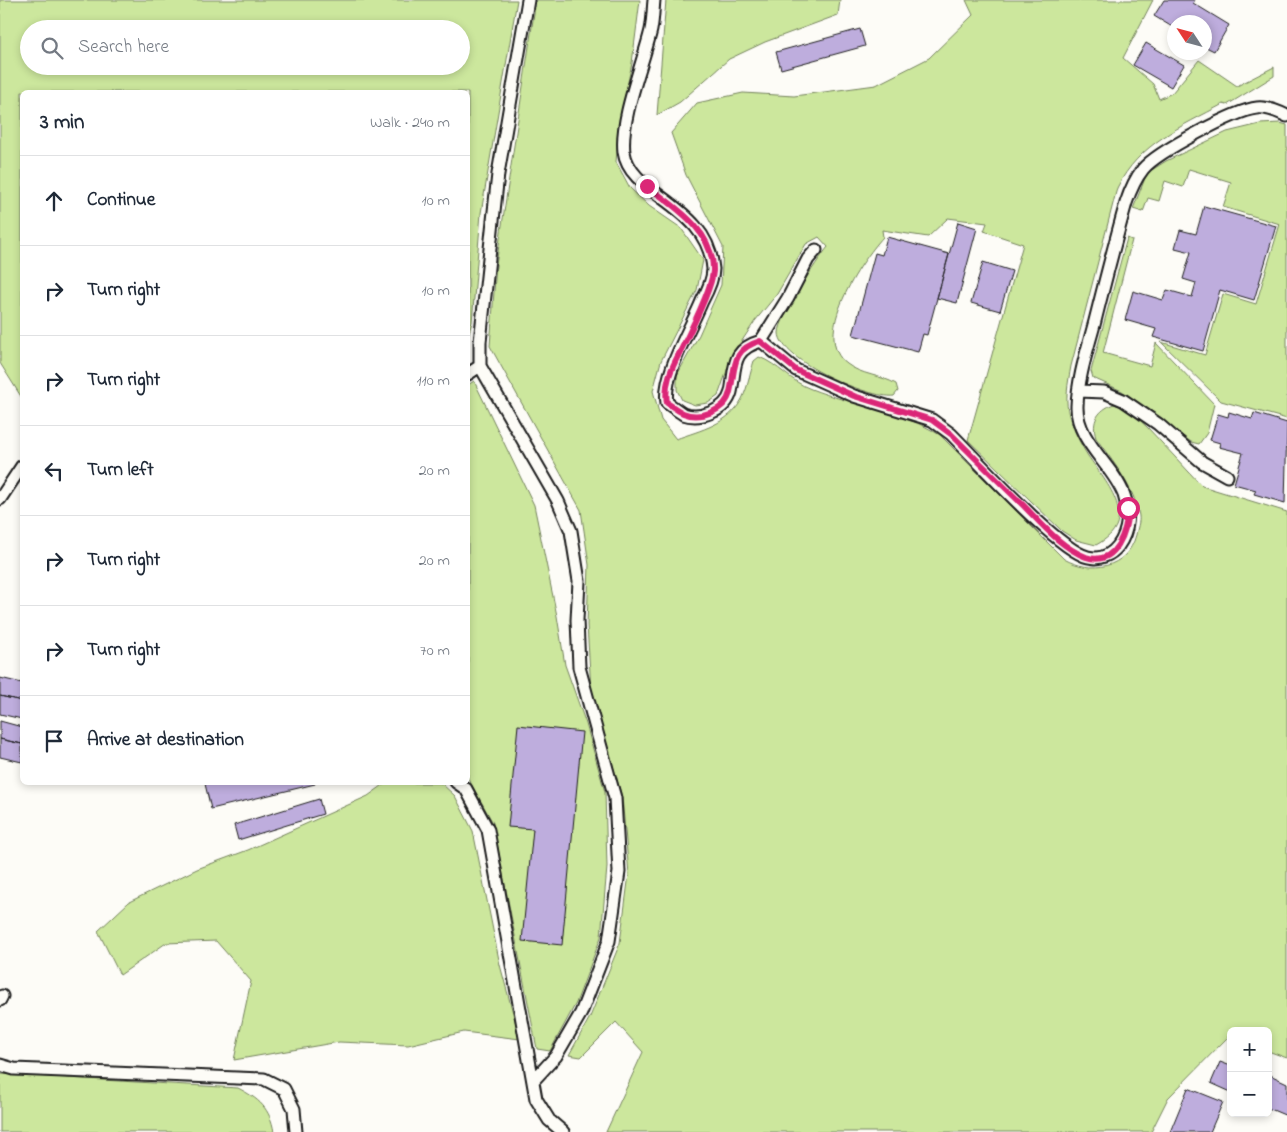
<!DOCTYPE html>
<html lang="en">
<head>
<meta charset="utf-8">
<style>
	body { margin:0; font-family:"Indie Flower",sans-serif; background:#f6f6f7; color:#1f2937 }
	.controls { position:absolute; right:15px; bottom:15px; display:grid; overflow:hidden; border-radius:8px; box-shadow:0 2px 8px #0003 }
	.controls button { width:45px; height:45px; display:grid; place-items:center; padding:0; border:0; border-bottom:1px solid #e0e1e3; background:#fff; color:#1f2937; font:25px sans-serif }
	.compass { position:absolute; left:1167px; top:15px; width:45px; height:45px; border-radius:50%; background:#fff; box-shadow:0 2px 8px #0003; rotate:306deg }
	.stop { position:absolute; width:15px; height:15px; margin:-11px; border:4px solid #db2777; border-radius:50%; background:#fff }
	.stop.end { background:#db2777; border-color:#fff; box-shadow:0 1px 5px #0008 }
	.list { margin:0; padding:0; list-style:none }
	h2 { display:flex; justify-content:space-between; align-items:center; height:65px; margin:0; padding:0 20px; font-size:21px }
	h2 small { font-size:16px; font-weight:400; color:#747a83 }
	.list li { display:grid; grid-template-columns:32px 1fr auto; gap:15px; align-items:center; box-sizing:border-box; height:90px; padding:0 20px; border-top:1px solid #e0e1e3 }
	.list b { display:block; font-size:19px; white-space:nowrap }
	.list em { font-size:16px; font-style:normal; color:#747a83 }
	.icon { flex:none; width:28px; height:28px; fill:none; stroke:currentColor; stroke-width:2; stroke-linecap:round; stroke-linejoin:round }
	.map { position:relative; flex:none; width:1287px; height:1132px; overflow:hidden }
	.search { position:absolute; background:#fff; box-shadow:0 2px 8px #0003; left:20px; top:20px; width:450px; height:55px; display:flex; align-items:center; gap:12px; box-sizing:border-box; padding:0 18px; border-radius:28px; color:#747a83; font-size:19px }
	.panel { position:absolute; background:#fff; box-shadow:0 2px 8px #0003; left:20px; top:90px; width:450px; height:695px; border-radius:8px }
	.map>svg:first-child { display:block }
</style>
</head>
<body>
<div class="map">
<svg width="1287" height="1132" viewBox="0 0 1287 1132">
	<rect width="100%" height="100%" fill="#fdfcf7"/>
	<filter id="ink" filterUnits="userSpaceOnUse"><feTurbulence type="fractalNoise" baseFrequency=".02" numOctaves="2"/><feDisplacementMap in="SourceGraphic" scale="10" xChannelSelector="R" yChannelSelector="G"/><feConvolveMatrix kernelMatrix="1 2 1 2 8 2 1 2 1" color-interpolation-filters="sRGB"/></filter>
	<g filter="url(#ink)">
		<path fill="#cce79d" stroke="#74825c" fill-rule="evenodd" d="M0,0H517L481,213L472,322L468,336V92H22V398L0,363ZM29,29H461V66H29Z
			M536,0H640L632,63L619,124L616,162L630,188L649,206L681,228L703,260L697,290L661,361L653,391L661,420L676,439C701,430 729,424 742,399C748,387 750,373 754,361L759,357C778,364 791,382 811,389C852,405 902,411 940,435L1064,559C1091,574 1127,569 1136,535C1137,529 1140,522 1139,516C1135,488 1112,461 1096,438C1091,421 1098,410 1114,404L1128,409L1148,428L1202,486L1287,512V1058L1268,1051V1031H1231V1038L1228,1037L1168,1098L1151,1132H606L643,1052L616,1022L581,1057L569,1055L590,1017L620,943L629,874L622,797L591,689L587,625L589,565L581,510L490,346L496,265Z
			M666,0H840L838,15L765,42L729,59L680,102L657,115Z
			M966,0H1153L1123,58L1153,84L1159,99L1172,93L1199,60L1237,86L1274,67V76L1227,105L1223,104C1181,127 1139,143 1117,188L1071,366C1068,383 1064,401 1070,419C1074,431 1081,445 1088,456C1108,485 1141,521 1096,545L1076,540L1062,531L968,440L1023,244L984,231L987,223L948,218L928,237L882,230L883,237C861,261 810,337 847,364C861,375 881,375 896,384L898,391L894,396C870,399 780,361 779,333C779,318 817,260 828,247L819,237L806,244L777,294L755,321L732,356L718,396L708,403L695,405L682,400L677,390V375L699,335L721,285L723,247L686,175L671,133L697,103L743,93L794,96L876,85L929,58L973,15Z
			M1280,123L1287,125V419L1221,401L1161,342L1205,355L1223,294L1256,304L1280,224L1223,207L1231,182L1189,169L1183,187L1165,181L1159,201L1148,198L1143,212L1133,209L1147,173L1166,161L1227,132L1260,124Z
			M1127,238L1132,240L1103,353L1150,366L1156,343L1214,404L1207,433L1199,444L1191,442L1122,391L1093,378L1091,371Z
			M474,381L534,505L557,616L565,665L586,724L605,792L607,867L601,937L576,1003L550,1051L537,1049L493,823L468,778V385Z
			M386,783H441L455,796L473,831L500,965L520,1039L464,1032L408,1045L339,1042L234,1060L251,981L216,941L166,943L120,975L98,931L129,902L197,869L248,850L368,796Z
			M0,1074L238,1088C259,1099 270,1108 274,1132H0Z"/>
		<path fill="#beaddd" stroke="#1c1c1c" d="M1164,0H1195L1193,3L1229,25L1214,51L1204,46V22H1174V28L1154,16Z
			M860,29L865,46L781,69L776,52Z
			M1146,43L1184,65L1171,87L1133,65Z
			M1204,206L1276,226L1254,300L1220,290L1203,351L1153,337L1156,329L1125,320L1133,291L1163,300L1167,290L1192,297L1196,283L1183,279L1191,252L1175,248L1180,230L1196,234Z
			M958,222L977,228L957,303L937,298Z
			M887,237L949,254L927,335L923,334L918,352L853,335L875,253L882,255Z
			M983,262L1012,271L1000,311L971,303Z
			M1229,412L1252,419L1254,413L1287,423L1285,503L1254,494L1256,490L1234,484L1243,453L1219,447L1220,443L1210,440L1218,414L1228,417Z
			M0,678L22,683V701L0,696Z
			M0,696L22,701V719L0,714Z
			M0,721L22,727V744L0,739Z
			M518,725L582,732L562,945L522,941L533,829L508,827Z
			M0,739L22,744V762L0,757Z
			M212,782H315V784L211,809L205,784Z
			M319,799L323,814L238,840L234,825Z
			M1220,1062L1231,1066V1092L1211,1083Z
			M1268,1074L1287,1083V1116L1268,1108Z
			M1188,1088L1223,1102L1210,1132H1170Z"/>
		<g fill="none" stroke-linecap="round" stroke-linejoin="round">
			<g stroke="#1c1c1c" stroke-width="15">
				<path id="lane" d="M528,0L498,174L480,342V366L558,501L571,531L579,581L577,620L579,667L615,798L619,872L609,941L581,1013L556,1056L533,1081
					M654,0C653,10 653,20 651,30C643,64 620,118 624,152C630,196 708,204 713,269C713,279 707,292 702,301C691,328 662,375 667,403C672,406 678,411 683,414C700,420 726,411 731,392C736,368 730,350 761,341L796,370L854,396L932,420L951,434C977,460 1058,550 1088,557C1100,560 1111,555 1118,546C1129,531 1130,512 1124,495C1113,465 1076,441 1077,406C1078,377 1088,348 1095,321C1105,281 1115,242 1126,203C1130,191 1135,179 1143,169C1157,152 1236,110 1257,108C1266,107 1279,112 1287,116
					M761,341L788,298L808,259L816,250
					M468,374L480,366
					M1079,391L1104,392L1123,400L1158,424L1202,462L1227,476
					M0,499L22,466
					M456,782L466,789L488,830L536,1099L549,1120L563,1132
					M0,1000L2,996
					M0,1065L14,1069L264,1079L284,1089L294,1109L296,1132"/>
			</g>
			<use href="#lane" stroke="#fdfcf7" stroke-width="11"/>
		</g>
	</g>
	<g fill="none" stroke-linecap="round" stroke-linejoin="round" filter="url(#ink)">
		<path stroke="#db2777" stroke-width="6" d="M647,186C675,207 714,231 713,271C712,289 689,334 680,352C671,369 664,384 667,403C672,406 678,411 683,413C700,420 726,411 730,392C736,368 730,350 760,341L796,370L854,396L932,420L951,434C974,457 998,481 1022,504C1041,523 1060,547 1086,557C1117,567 1127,530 1128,508"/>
	</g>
</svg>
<div class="controls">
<button>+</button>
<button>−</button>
</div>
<svg class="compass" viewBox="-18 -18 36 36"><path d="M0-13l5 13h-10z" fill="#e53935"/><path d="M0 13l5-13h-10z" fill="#747a83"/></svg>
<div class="stop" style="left:1128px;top:508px"></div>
<div class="stop end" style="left:647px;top:186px"></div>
<div class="search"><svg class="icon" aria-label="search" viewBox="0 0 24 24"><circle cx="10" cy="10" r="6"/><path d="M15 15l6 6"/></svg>Search here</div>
<section class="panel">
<h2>3 min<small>Walk · 240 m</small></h2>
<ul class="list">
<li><svg class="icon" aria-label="ahead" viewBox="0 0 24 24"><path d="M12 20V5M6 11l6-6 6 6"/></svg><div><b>Continue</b></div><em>10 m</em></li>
<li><svg class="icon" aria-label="right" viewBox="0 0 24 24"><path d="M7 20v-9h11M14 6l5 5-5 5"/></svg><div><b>Turn right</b></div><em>10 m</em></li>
<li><svg class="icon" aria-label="right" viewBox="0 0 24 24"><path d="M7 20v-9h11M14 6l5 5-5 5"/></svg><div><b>Turn right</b></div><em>110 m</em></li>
<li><svg class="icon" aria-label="left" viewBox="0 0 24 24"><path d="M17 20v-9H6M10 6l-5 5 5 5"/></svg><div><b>Turn left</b></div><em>20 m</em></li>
<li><svg class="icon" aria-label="right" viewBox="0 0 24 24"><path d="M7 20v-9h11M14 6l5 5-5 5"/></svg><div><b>Turn right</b></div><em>20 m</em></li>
<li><svg class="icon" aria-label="right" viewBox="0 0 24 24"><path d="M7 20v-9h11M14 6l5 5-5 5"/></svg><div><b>Turn right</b></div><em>70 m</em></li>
<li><svg class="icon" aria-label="arrive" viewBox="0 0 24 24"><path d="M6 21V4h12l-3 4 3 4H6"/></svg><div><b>Arrive at destination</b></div></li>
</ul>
</section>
</div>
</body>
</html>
